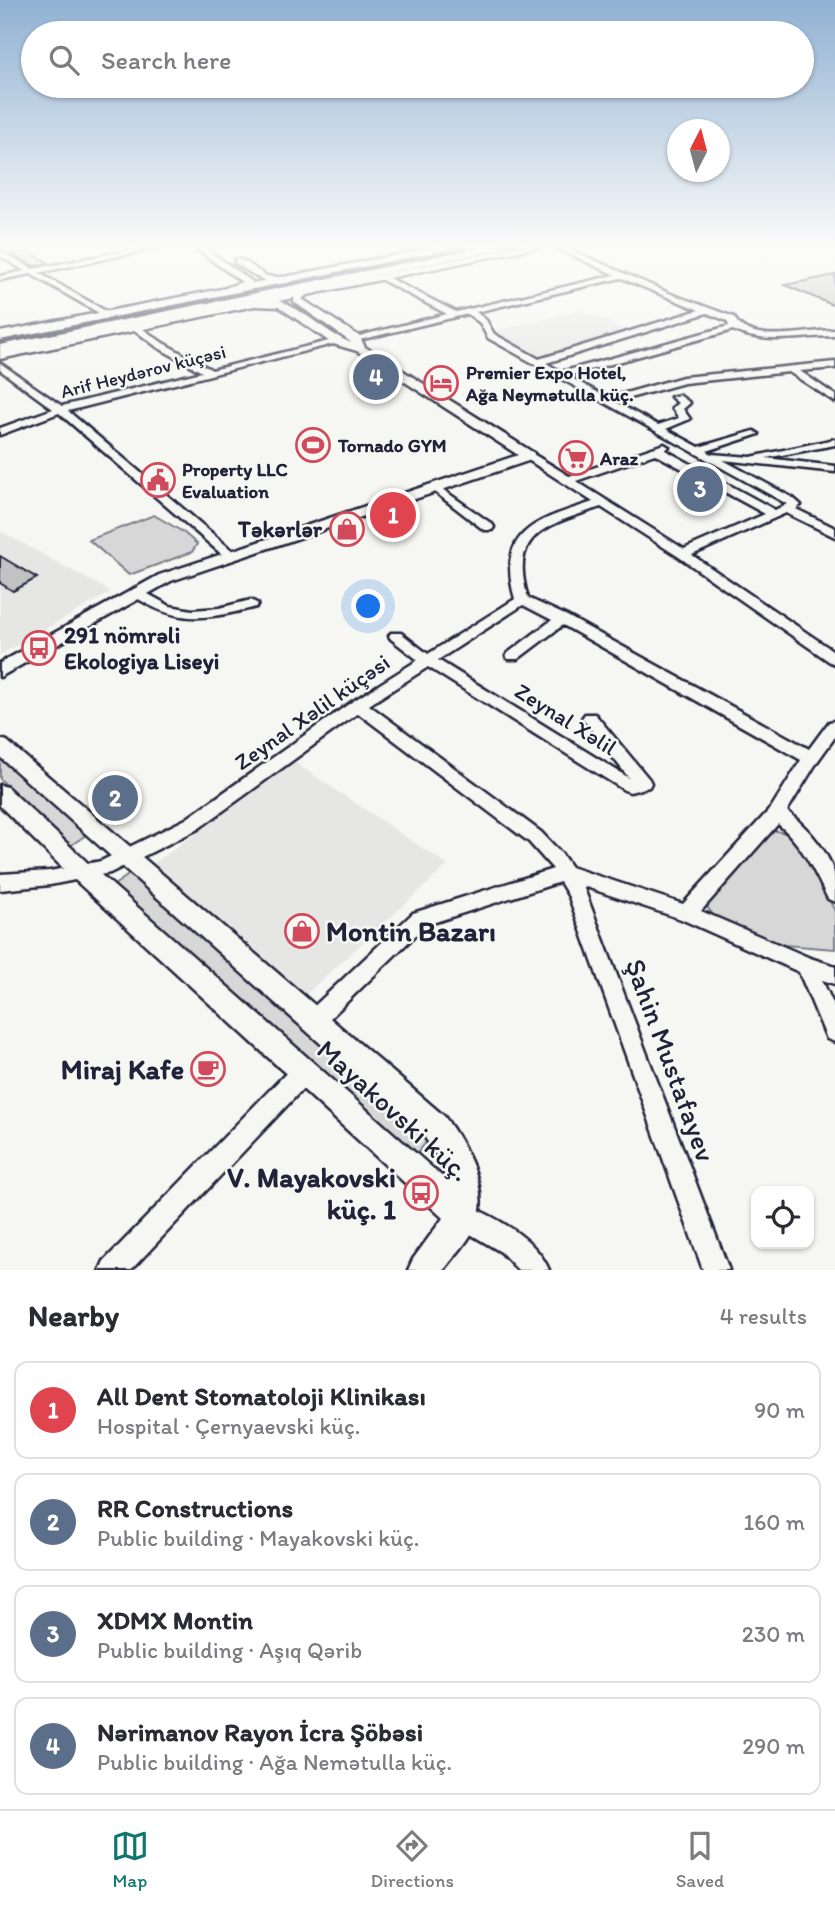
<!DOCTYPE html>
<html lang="en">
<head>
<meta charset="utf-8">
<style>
	body { margin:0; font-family:Itim,sans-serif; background:#f7f7f7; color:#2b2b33 }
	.controls { position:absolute; right:21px; bottom:21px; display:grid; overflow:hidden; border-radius:14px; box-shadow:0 2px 5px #0004 }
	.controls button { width:63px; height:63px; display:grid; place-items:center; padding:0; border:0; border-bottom:2px solid #e1e1e2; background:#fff; color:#2b2b33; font:35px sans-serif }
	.compass { position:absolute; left:667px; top:119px; width:63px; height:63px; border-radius:50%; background:#fff; box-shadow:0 2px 5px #0004; rotate:6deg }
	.you { position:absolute; left:369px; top:607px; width:24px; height:24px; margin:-18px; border:5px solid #fff; border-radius:50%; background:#1a73e8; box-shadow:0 0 0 10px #1a73e833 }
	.badge { display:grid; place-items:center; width:46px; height:46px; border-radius:50%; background:#0f766e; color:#fff; font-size:23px; font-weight:700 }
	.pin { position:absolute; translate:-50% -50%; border:4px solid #fff; box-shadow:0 2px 7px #0006 }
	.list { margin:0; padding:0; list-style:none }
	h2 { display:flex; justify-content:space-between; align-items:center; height:91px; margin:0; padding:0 28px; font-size:30px }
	h2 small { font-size:23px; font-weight:400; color:#7c7c81 }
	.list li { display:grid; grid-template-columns:46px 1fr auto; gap:21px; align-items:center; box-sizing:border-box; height:98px; margin:0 14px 14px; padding:0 14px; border:2px solid #e1e1e2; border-radius:14px }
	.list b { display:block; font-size:26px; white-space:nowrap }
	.list p { margin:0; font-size:23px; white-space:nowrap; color:#7c7c81 }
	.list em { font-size:23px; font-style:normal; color:#7c7c81 }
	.icon { flex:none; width:38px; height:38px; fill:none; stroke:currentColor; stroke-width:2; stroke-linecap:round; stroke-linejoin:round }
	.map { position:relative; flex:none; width:835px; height:1270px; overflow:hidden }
	.search { position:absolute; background:#fff; box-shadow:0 2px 5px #0004; left:21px; right:21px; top:21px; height:77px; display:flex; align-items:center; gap:18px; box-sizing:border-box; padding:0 24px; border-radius:38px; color:#7c7c81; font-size:26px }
	.sheet { height:539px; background:#fff }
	nav { display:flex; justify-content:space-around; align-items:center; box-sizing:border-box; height:98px; border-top:2px solid #e1e1e2; background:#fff; font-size:19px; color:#7c7c81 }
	nav a { display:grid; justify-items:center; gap:4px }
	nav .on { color:#0f766e }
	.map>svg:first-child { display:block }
</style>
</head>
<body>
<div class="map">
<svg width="835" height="1270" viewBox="0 0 835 1270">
	<rect width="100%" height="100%" fill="#f6f6f2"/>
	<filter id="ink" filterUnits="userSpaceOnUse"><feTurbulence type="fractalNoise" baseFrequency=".0143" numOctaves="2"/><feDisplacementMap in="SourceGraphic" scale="14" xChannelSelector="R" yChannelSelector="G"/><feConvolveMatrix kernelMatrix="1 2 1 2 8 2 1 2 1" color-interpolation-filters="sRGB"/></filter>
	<g filter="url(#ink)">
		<path fill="#e6e6e4" d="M581,310L625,330L613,337L536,357L491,332Z
			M0,531L111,592L0,655Z
			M294,762L448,865L304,996L152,865Z"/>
		<path fill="#d7d7d7" stroke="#7c7c89" stroke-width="2" d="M154,515L183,532L197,544L192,552L129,575L89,540Z
			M0,756L86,835L70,846L0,779Z
			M772,830L795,835L835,911V949L784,945L715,917L703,902Z
			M130,874L430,1138L415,1156L114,885Z"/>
		<path fill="#c2c2c4" stroke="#22223b" stroke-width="2" d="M27,251L49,263L34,266L11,254Z
			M835,275V306L785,285Z
			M0,556L37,578L13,591L0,583Z"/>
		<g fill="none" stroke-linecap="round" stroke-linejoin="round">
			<path stroke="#cccccd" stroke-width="10" stroke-dasharray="10 5" stroke-linecap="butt" d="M256,280L289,303"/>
			<g stroke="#22223b" stroke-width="5">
				<path id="minor" d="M151,246H166L39,273L109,313L110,315L106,317L31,274L0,280V276L25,271L0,256V251L33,269Z
					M552,246H562L671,294L734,317C748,346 808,330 835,330V336C800,336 766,346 733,330L568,376L608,398L683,377L835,362V368L800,371L835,395V402L789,372L684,383L615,402L658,425L679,418L672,408L678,403L671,397L679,395L690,403L683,409L690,419L666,429L699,447L754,431L759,434L707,451L711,454L751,457L835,439V445L766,458L835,466V472L723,460L793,498L801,505L796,509L835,528V537L786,513L692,555L835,652V664L830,662L679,557L601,507C548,525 508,532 528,598L567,616L809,749L829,722L835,721V737L817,762L787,811C806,827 828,849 834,874C835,882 835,893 835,902L828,899C814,871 803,845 778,824L701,911L810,958L835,966V984L822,980L835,1008V1042L827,1039L799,972L681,919L583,886L729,1270H703L569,897L560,882L426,925L321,1027L314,1030L307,1027L303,1020L307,1013L413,913L553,869L529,842L358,713L198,829L110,873L50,885L0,890V874L50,871L101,861L186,819L353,701L418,660L391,639L389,636L391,633H401L428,654L515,599C495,530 538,520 593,502L525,458V454H533L569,476L664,444L669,447L665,450L775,510L787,504L488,338L480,323L468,314L355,341L351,338L447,314L380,279L379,277L383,275L456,312L615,275ZM621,278L699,310L539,359L494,334L486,320L476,312ZM707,313L727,321L729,326L561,372L546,363ZM655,454L765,514L684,549L576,481ZM523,605L552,620L508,653L506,656L508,659H518L563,625L801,760L771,808L683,904L571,867L561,853L541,832L369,705L428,667L624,790L630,792L649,787L651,783L649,779L595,714H585L582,718L629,778L438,660Z
					M136,324L163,343L212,370L337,339L341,342L68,411L234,552L236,555L234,558H226L59,413L0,435V428L53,409L0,370V363L62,406L202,372L157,347L133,329V325Z
					M435,484L492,524L494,527L492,530H484L431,489V485Z
					M137,588L170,606L192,610L219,608L251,600L258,604L256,607C206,620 177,625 132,595L130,592Z
					M304,1060L312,1063L315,1071L312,1079L131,1270H100L104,1261L296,1063Z
					M464,1204C494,1216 536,1238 549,1270H518L501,1252L455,1225L452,1216L455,1207Z"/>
			</g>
			<g stroke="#22223b" stroke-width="5">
				<path id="tertiary" d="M192,246H202L254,283L225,292V288L242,282Z
					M235,259C248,259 255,271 267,276C277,279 288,274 297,279C276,292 252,274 235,263Z
					M304,290L309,293L302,299L359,336L365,347L534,453V459L171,581L0,677V663L159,575L518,455L357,351L333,344L279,307L256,306L251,303C281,284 324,335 352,343L294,302L295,294Z
					M0,739L7,741L444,1116C463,1142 487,1182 479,1216C475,1235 455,1255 444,1270H408L413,1259L443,1218L75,880L0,806V785L7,787L91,866L446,1180L438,1158L424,1136L0,757Z"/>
			</g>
			<g stroke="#22223b" stroke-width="5">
				<path id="secondary" d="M443,246H466L0,340V332Z
					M521,246H543L0,359V351Z"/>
			</g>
			<g stroke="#22223b" stroke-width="6">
				<path id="trunk" d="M488,246H514L0,355V345Z"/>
			</g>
			<use href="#minor" fill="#f6f6f2" fill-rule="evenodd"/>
			<use href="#tertiary" fill="#f6f6f2" fill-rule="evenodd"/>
			<use href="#secondary" fill="#f6f6f2" fill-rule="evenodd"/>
			<use href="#trunk" fill="#f6f6f2" fill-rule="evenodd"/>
		</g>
	</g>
	<linearGradient id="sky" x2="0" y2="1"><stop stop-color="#90b1d3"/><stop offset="0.58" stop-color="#fbfbf9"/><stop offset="1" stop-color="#fbfbf9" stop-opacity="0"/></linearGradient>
	<rect width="835" height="424" fill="url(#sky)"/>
	<defs>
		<g id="hotel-ring" transform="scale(1.75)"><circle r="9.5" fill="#f6f6f2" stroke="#d1495b" stroke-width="1.5"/><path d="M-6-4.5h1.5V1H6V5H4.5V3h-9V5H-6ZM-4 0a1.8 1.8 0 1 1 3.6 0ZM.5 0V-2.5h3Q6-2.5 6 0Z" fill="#d1495b"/></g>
		<g id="stadium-ring" transform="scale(1.75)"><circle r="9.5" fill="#f6f6f2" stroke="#d1495b" stroke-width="1.5"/><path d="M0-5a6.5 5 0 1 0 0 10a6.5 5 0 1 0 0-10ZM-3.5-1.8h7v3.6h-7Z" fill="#d1495b"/></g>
		<g id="supermarket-ring" transform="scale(1.75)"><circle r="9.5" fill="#f6f6f2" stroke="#d1495b" stroke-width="1.5"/><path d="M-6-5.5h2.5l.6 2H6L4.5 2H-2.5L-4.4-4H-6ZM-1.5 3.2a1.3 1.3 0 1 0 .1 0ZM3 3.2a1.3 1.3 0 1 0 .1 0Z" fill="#d1495b"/></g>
		<g id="civic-ring" transform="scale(1.75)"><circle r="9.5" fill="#f6f6f2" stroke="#d1495b" stroke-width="1.5"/><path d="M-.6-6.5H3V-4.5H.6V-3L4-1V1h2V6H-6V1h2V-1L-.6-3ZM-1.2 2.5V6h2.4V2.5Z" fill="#d1495b"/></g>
		<g id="shop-ring" transform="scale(1.75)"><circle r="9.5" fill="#f6f6f2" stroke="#d1495b" stroke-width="1.5"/><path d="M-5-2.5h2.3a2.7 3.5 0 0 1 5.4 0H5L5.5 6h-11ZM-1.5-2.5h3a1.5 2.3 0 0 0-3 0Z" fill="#d1495b"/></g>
		<g id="bus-ring" transform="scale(1.75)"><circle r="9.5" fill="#f6f6f2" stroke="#d1495b" stroke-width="1.5"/><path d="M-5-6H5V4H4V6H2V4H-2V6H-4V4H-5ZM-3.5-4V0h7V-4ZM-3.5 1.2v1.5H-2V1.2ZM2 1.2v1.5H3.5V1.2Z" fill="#d1495b"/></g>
		<g id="cafe-ring" transform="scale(1.75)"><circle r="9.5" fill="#f6f6f2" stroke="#d1495b" stroke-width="1.5"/><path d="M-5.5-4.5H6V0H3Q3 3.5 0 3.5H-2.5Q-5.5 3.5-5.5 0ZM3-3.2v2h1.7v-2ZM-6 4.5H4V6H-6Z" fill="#d1495b"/></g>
	</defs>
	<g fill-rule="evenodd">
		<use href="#hotel-ring" x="441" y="383"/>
		<use href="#stadium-ring" x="313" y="445"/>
		<use href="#supermarket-ring" x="576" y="458"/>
		<use href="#civic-ring" x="158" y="480"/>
		<use href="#shop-ring" x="347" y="529"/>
		<use href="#bus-ring" x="39" y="648"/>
		<use href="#shop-ring" x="302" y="931"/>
		<use href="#cafe-ring" x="208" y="1069"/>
		<use href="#bus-ring" x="421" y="1193"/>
	</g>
	<g text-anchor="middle" stroke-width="5" stroke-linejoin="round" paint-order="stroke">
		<g font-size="19" fill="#22223b" stroke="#f6f6f2">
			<text transform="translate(143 371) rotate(-14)" y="7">Arif Heydərov küçəsi</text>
		</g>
		<g font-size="19" font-weight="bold" fill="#22223b" stroke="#f6f6f2" text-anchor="start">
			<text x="466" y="379">Premier Expo Hotel,<tspan x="466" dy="22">Ağa Neymətulla küç.</tspan></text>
			<text x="338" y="452">Tornado GYM</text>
			<text x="600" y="465">Araz</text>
			<text x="182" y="476">Property LLC<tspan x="182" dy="22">Evaluation</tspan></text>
		</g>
		<g font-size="23" font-weight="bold" fill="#22223b" stroke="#f6f6f2" text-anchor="end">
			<text x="322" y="537">Təkərlər</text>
			<text x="64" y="643" text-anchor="start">291 nömrəli<tspan x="64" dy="26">Ekologiya Liseyi</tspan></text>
		</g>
		<g font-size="23" fill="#22223b" stroke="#f6f6f2">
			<text transform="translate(312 712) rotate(-35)" y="8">Zeynal Xəlil küçəsi</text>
			<text transform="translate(566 719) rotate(32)" y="8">Zeynal Xəlil</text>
		</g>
		<g font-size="28" font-weight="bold" fill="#22223b" stroke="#f6f6f2" text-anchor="end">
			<text x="326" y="941" text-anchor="start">Montin Bazarı</text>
			<text x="184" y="1079">Miraj Kafe</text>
			<text x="396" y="1187">V. Mayakovski<tspan x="396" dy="32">küç. 1</tspan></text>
		</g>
		<g font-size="28" fill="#22223b" stroke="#f6f6f2">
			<text transform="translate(671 1060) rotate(70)" y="10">Şahin Mustafayev</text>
			<text transform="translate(394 1110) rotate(42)" y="10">Mayakovski küç.</text>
		</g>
	</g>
</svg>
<div class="controls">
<button><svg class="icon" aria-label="locate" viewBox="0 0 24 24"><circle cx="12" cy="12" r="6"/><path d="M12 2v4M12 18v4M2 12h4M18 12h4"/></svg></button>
</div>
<svg class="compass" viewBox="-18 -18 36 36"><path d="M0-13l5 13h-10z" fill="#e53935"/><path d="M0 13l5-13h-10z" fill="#7c7c81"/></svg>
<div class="you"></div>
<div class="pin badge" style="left:393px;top:515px;background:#e0444e">1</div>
<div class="pin badge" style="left:115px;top:798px;background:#5c6f8a">2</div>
<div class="pin badge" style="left:700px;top:489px;background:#5c6f8a">3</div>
<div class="pin badge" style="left:376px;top:377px;background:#5c6f8a">4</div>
<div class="search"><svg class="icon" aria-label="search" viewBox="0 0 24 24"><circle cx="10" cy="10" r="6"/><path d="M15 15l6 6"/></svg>Search here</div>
</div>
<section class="sheet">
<h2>Nearby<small>4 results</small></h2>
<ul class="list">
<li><span class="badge" style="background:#e0444e">1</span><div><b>All Dent Stomatoloji Klinikası</b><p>Hospital · Çernyaevski küç.</p></div><em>90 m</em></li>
<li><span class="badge" style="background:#5c6f8a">2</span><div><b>RR Constructions</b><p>Public building · Mayakovski küç.</p></div><em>160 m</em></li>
<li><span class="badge" style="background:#5c6f8a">3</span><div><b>XDMX Montin</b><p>Public building · Aşıq Qərib</p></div><em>230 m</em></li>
<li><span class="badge" style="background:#5c6f8a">4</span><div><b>Nərimanov Rayon İcra Şöbəsi</b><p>Public building · Ağa Nemətulla küç.</p></div><em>290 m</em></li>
</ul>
</section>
<nav>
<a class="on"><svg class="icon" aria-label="map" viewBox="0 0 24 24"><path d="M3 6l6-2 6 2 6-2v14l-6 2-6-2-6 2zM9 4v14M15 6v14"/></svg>Map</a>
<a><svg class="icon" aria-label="directions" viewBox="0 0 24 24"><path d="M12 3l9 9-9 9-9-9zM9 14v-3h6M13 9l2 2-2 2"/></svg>Directions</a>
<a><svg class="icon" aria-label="saved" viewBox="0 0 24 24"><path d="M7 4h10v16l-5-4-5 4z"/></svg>Saved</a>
</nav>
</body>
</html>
